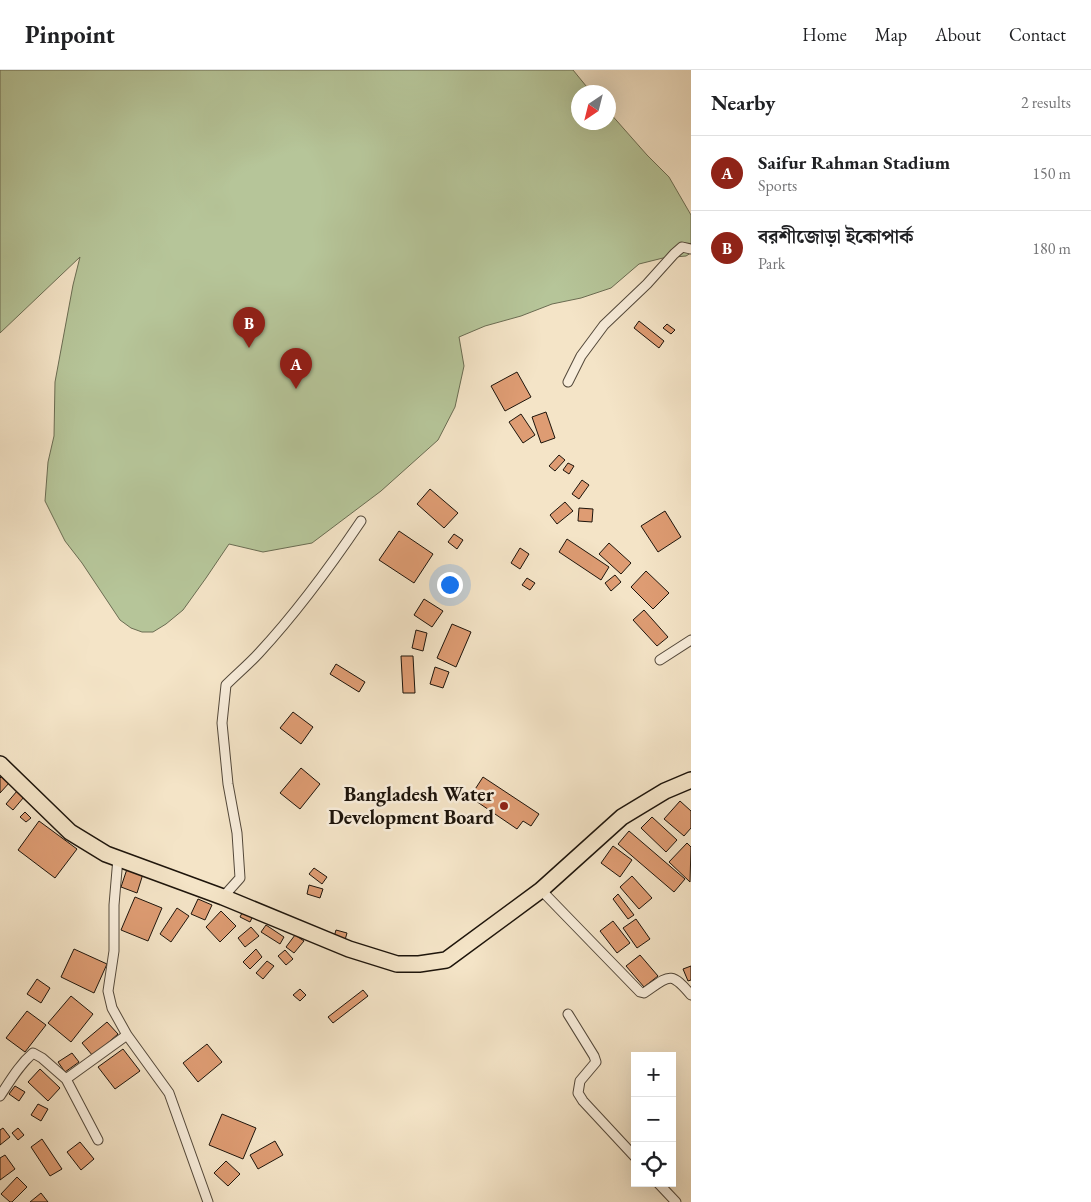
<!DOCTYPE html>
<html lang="en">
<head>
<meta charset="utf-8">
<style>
	body { margin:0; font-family:"EB Garamond","Noto Serif Bengali",serif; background:#f6f6f6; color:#202124 }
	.controls { position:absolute; right:15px; bottom:15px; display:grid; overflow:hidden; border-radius:0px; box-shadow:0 5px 20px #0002 }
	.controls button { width:45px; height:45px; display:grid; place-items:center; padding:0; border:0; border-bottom:1px solid #e0e0e0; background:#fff; color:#202124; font:25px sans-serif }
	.compass { position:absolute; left:571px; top:15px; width:45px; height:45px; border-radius:50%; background:#fff; box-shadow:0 5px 20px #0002; rotate:215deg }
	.you { position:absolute; left:449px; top:514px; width:18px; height:18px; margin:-12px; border:4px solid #fff; border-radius:50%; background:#1a73e8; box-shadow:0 0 0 8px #1a73e833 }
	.badge { display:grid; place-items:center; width:32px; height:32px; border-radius:50%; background:#8f2418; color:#fff; font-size:16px; font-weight:700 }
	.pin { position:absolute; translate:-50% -41px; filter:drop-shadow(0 1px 2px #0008) }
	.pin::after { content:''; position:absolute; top:26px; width:18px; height:15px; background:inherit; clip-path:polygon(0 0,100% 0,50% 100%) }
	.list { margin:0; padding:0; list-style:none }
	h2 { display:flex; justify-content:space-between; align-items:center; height:65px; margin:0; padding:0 20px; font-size:21px }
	h2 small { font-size:16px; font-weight:400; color:#757577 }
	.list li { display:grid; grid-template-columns:32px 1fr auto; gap:15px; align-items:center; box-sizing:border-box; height:75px; padding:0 20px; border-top:1px solid #e0e0e0 }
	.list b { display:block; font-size:19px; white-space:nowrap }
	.list p { margin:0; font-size:16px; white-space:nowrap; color:#757577 }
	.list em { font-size:16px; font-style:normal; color:#757577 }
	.icon { flex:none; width:28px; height:28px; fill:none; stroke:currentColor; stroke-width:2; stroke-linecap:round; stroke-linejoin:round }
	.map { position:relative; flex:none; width:691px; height:1132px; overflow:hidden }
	header { display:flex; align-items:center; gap:30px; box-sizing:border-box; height:70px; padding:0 25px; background:#fff; border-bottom:1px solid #e0e0e0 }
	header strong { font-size:24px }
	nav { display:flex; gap:28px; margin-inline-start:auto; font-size:18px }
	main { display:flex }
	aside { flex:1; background:#fff }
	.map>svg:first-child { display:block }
</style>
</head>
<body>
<header>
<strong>Pinpoint</strong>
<nav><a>Home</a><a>Map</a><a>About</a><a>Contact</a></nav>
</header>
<main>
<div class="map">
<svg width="691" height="1132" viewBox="0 0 691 1132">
	<rect width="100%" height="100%" fill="#f4e4c7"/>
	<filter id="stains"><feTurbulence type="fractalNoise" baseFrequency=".004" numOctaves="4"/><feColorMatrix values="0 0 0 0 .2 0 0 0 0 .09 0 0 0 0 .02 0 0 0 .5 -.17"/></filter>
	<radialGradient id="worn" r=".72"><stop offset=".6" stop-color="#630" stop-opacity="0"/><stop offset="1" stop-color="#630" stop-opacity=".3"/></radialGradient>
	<path fill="#b6c599" stroke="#6a6c52" d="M0,0H573L591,22H578V52H608L609,42L647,85L669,107L691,145V183L686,186L663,188L639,194L611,218L581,228L552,234L521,246L485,256L459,267L464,296L455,337L438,370L381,421L312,473L263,482L229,474L206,508L183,540L166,554L153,562H142L131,558L120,550L82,493L65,471L45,431L48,392L54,366L55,312L73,215L80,187L0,263Z"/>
	<path fill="#de9c73" stroke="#1d140b" d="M639,251L664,271L659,278L634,258Z
		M667,254L675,260L671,264L663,258Z
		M517,302L531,327L505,341L491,316Z
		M546,342L555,368L541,373L532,347Z
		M521,344L535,365L523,373L509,352Z
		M559,385L565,390L555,401L549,396Z
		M568,393L574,396L569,404L563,400Z
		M582,410L589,415L579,429L572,424Z
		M430,419L458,443L444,458L417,434Z
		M565,432L573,441L557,454L550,445Z
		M579,438L593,439L592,452L578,451Z
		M665,441L681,467L658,482L641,456Z
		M399,461L433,484L414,513L379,490Z
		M454,464L463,470L457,479L448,472Z
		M567,469L609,497L601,510L559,482Z
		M609,473L631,493L621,504L599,484Z
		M520,478L529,484L520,499L511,493Z
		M646,501L669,523L653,539L631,517Z
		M615,505L621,512L611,521L605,513Z
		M527,508L535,513L530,520L522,515Z
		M424,529L443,541L432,557L414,545Z
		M644,540L668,567L657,576L633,550Z
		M452,554L471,562L456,597L437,588Z
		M416,560L427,563L423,581L412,578Z
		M401,586H413L415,623H403Z
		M336,594L365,612L359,622L330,604Z
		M435,597L449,602L443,618L430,614Z
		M293,642L313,657L301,674L280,658Z
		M301,698L320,714L300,739L280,723Z
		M2,706L10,712L0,723V708Z
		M483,707L539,744L531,756L523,751L517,759L470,727Z
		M17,721L24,727L13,740L6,734Z
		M680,731L691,741V758L684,766L664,749Z
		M25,742L31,748L26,752L20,747Z
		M652,747L677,770L666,782L641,758Z
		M39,751L77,779L55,808L18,780Z
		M629,761L685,809L674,822L618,774Z
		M687,773L691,777L690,812L669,792Z
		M613,776L632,790L620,807L601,793Z
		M314,798L327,807L322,814L309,804Z
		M127,799L143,804L137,823L121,817Z
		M632,806L652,828L639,839L620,817Z
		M309,815L323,819L320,828L307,824Z
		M618,824L634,845L628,849L613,829Z
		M135,827L162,838L148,871L121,860Z
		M198,829L212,835L205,850L191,844Z
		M177,838L189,846L171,872L160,864Z
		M221,841L236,856L220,872L206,857Z
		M243,841L253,846L250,852L240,847Z
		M636,849L650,869L637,878L623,858Z
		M613,851L630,873L617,883L600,861Z
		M266,855L284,867L280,874L261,862Z
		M251,857L259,866L245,877L238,868Z
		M336,860L347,863L345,870L334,867Z
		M295,865L304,871L294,883L286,877Z
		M74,879L107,894L94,923L61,907Z
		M256,879L262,887L250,899L243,892Z
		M285,880L293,889L286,895L278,886Z
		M640,885L658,906L644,917L626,896Z
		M267,891L274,896L263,909L256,903Z
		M691,896V910L688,911L683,899Z
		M37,909L50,918L41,933L27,924Z
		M300,919L306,925L300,931L293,925Z
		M363,920L368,926L333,953L328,947Z
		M71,926L93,944L71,972L48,953Z
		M27,941L46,955L25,982L6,968Z
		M107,952L118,964L93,986L82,973Z
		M207,974L222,992L198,1012L183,993Z
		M123,979L140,1001L115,1019L98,997Z
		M72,983L79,992L65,1002L58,992Z
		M40,999L60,1018L48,1031L28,1012Z
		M15,1016L25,1022L19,1031L9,1024Z
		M38,1034L48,1039L41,1051L31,1045Z
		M222,1044L256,1058L243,1089L209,1075Z
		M3,1058L10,1067L0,1075V1060Z
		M18,1058L24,1065L18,1070L12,1063Z
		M42,1069L62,1099L50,1106L31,1077Z
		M275,1071L283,1085L258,1099L250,1085Z
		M80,1072L94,1089L81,1100L67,1082Z
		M5,1085L15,1099L0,1110V1088Z
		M226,1091L240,1104L228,1116L214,1103Z
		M17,1107L27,1117L12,1132H10L1,1124Z
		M41,1123L48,1132H30Z"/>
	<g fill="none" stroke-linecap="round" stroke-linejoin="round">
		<g stroke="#53483a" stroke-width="11">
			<path id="minor" d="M568,312L581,286L604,255L647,214L674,184L682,177L691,179
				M660,590L691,570
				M118,788L114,835V881L108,921L112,938L127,965L169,1023L208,1132
				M541,820L640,922L644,923C669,906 670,900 691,925
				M223,827L240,808L237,763L228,714L222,653L226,615C237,604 249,594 259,583C297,542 330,497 361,451
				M568,944L594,986L596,992L580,1011L578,1023L583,1031L635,1087
				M66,1009L127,965
				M0,1026C10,1011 19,995 33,983L42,988L66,1009L98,1070
				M658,1113L676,1132"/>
		</g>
		<g stroke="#1d140b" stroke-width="18">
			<path id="trunk" d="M0,694L70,762L106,784L223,827L349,879L397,894H419L446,890L541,820L622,747L665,721L691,710"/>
		</g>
		<use href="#minor" stroke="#f8eddb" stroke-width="9"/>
		<use href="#trunk" stroke="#f4e4c7" stroke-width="15"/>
	</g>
	<circle fill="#8f2418" stroke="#f8eddb" stroke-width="2" cx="504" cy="736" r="5"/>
	<g text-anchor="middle" stroke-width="5" stroke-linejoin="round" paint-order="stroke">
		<g font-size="20" font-weight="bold" fill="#1d140b" stroke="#f8eddb" text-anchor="end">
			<text x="494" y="731">Bangladesh Water<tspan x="494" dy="23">Development Board</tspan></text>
		</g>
	</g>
	<rect width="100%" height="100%" filter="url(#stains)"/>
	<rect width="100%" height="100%" fill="url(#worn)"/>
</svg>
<div class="controls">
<button>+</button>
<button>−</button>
<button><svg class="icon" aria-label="locate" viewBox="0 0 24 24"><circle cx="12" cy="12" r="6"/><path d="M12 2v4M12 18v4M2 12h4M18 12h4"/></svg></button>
</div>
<svg class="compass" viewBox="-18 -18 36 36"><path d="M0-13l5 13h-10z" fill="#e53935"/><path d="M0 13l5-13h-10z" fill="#757577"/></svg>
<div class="you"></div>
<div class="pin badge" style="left:296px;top:319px">A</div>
<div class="pin badge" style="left:249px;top:278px">B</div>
</div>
<aside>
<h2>Nearby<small>2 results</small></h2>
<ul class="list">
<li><span class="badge">A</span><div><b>Saifur Rahman Stadium</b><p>Sports</p></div><em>150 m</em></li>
<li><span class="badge">B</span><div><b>বরশীজোড়া ইকোপার্ক</b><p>Park</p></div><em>180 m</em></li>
</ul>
</aside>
</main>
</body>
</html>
